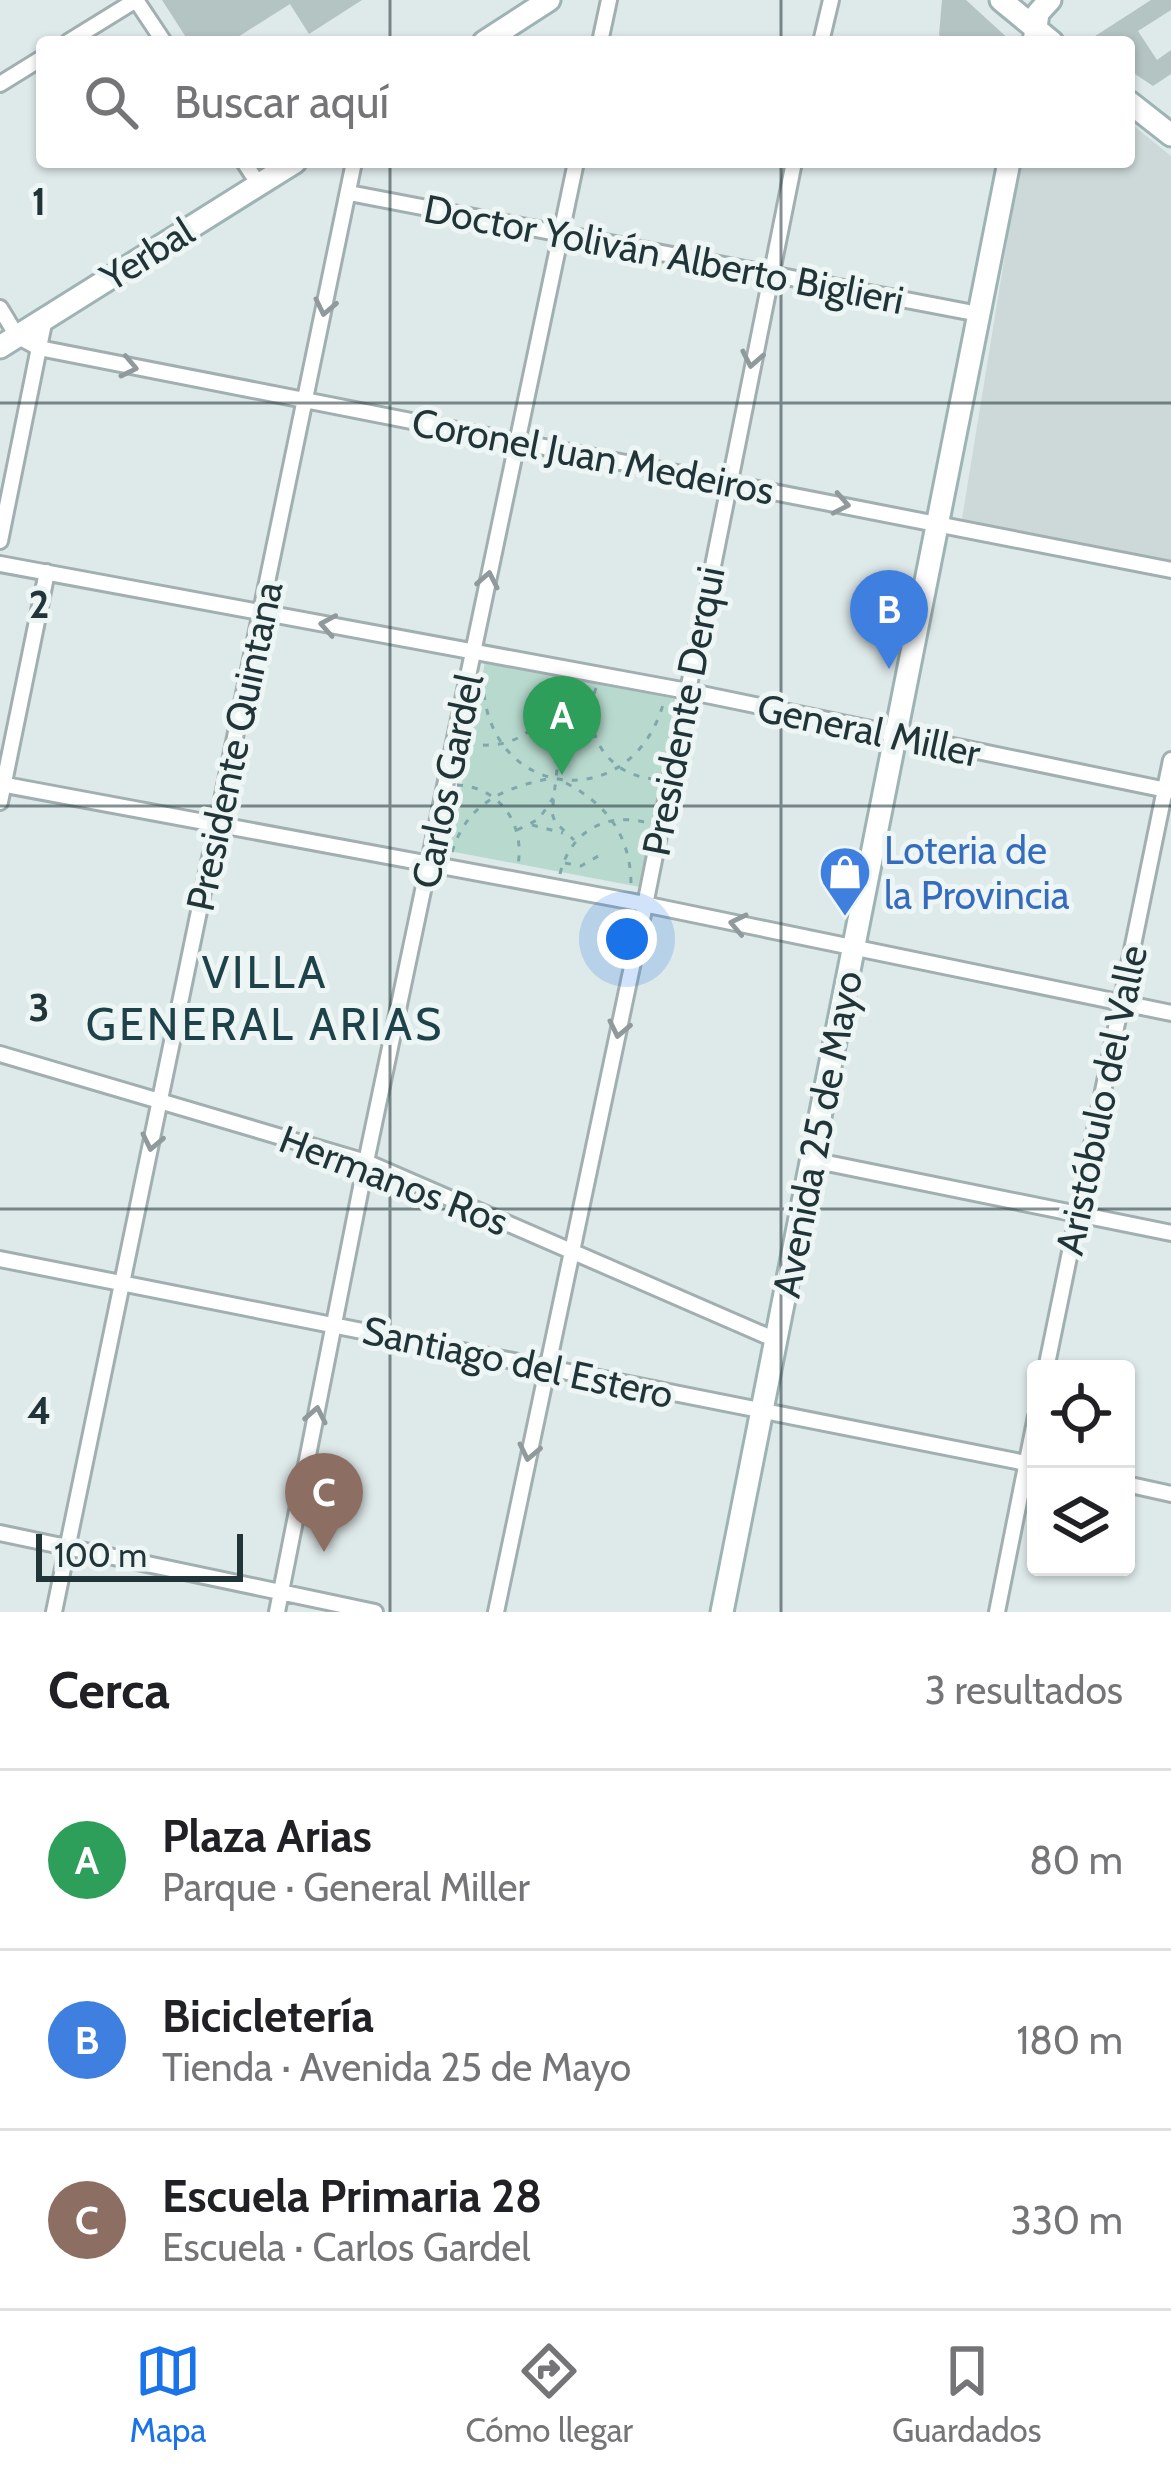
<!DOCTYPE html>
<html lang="es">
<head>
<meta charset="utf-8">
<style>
	body { margin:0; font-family:Cabin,sans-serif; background:#f6f6f6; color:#202124 }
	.controls { position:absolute; right:36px; bottom:36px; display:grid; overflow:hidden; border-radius:12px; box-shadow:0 3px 9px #0004 }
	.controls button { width:108px; height:108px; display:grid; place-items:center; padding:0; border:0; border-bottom:3px solid #e0e0e0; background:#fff; color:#202124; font:60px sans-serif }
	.scale { position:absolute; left:36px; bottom:30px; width:207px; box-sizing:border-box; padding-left:12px; border:6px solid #213538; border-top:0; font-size:33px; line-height:42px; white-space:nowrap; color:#213538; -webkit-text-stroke:9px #eef6f5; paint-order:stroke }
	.you { position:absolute; left:627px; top:939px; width:42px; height:42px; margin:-30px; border:9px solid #fff; border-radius:50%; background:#1a73e8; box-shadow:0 0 0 18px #1a73e833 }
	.badge { display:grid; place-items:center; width:78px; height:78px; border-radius:50%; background:#1a73e8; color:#fff; font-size:39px; font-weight:700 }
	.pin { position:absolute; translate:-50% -99px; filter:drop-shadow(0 3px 6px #0008) }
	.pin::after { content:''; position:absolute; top:63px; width:42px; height:36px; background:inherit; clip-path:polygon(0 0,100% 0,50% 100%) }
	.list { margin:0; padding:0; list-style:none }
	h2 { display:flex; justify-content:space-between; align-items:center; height:156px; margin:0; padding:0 48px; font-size:51px }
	h2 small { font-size:39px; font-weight:400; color:#757577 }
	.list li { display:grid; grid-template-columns:78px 1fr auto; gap:36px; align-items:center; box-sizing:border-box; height:180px; padding:0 48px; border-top:3px solid #e0e0e0 }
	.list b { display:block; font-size:45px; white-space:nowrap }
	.list p { margin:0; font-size:39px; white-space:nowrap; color:#757577 }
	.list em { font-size:39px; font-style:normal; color:#757577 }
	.icon { flex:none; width:66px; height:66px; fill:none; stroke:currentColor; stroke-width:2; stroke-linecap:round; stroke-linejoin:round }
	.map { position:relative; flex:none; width:1171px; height:1612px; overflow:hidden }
	.search { position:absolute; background:#fff; box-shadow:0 3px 9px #0004; left:36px; right:36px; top:36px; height:132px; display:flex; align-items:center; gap:30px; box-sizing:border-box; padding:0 42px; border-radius:12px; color:#757577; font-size:45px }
	.sheet { height:696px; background:#fff }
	nav { display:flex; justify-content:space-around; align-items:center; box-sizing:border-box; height:168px; border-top:3px solid #e0e0e0; background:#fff; font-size:33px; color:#757577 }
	nav a { display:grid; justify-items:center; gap:6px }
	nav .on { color:#1a73e8 }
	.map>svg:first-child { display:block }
</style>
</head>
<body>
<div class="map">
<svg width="1171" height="1612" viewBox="0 0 1171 1612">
	<rect width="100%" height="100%" fill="#dee9e9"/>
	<path fill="#cdd9d8" d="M1129,122L1171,156V565L961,525L1020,162H1129Z"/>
	<path fill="#b8dace" d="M485,662L675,699L640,887L449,851Z"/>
	<path fill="#b4c4c3" d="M162,0H362L309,34L290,4L230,42H189Z
		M942,0H966L1012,42H947L939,35Z
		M1151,0H1171V10L1138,31L1157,60L1171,50V74L1153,86L1129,70V42H1086Z"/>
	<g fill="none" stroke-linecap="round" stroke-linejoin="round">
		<g stroke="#a2afb0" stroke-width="20">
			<path id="street" d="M136,0L164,42
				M68,42L136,0
				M600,42L609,0
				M821,42L831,0
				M0,84L42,58
				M244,162L259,185
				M349,193L979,314
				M0,308L17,336L39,348L1171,570
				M0,541L45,318
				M0,564L687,691L1171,791
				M0,784L629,901L1171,1013
				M0,802L47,572
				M0,1054L366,1162L776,1340
				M812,1160L1171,1233
				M0,1259L1036,1465
				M1046,1369L1171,760
				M1126,1484L1171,1494
				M0,1533L375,1612
				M54,1612L354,162
				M277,1612L366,1162L576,162
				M496,1612L645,905L794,162
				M997,1612L1036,1416"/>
		</g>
		<g stroke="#9eb3b4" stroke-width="27">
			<path id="secondary" d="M1001,0L1052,42
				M484,42L549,0
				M1034,42L1038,13L1050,0
				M1129,102L1171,135
				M0,347L295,162
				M722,1612L1009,162"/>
		</g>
		<path stroke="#80a8ab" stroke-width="3" stroke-dasharray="6 9" stroke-linecap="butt" d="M483,679C484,801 633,818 664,701
			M596,688C580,732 607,775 654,779
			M542,722L571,740L592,735
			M548,727L559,752L552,813L555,822L574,840
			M468,743C512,753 550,727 554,682
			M561,761L584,739
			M566,783C608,805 631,837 631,885
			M457,785C500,787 525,824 518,865
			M532,825L563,833
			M517,830L539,819L553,798
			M452,852C467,804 501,789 547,779
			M565,863L581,866L600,855
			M560,874C570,832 606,811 648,823"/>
		<use href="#street" stroke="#fff" stroke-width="14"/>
		<use href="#secondary" stroke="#fff" stroke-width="21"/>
	</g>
	<defs><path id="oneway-chevron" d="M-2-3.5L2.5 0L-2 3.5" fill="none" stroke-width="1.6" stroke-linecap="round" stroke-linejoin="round" transform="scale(3)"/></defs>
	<g stroke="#909a9c">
		<use href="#oneway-chevron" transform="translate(325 307) rotate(102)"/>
		<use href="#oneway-chevron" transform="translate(752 359) rotate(101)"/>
		<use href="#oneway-chevron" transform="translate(129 367) rotate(12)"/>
		<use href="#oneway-chevron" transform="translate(841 504) rotate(11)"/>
		<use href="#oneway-chevron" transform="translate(488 580) rotate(-79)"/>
		<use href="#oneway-chevron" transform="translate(328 625) rotate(-170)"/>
		<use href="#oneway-chevron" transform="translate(738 924) rotate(-168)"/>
		<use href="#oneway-chevron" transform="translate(619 1029) rotate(102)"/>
		<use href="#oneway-chevron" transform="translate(152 1142) rotate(102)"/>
		<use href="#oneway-chevron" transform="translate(316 1415) rotate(-79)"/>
		<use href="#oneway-chevron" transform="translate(529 1452) rotate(102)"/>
	</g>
	<path fill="none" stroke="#213538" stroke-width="3" stroke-opacity="0.55" d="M390,0V42M781,0V42M390,162V1612M781,162V1612M0,403H1171M0,806H1171M0,1209H1171"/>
	<defs>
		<g id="shop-pin" transform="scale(2.7)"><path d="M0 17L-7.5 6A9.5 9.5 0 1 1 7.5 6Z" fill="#3f7fe0" stroke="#eef6f5"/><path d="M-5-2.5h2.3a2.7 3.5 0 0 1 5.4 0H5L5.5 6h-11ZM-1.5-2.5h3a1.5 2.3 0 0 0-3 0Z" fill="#fff"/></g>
	</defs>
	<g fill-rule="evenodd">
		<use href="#shop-pin" x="845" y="872"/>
	</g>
	<g text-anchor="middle" stroke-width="10" stroke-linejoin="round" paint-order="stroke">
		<g font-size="39" fill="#213538" stroke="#eef6f5">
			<text transform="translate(147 254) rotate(-32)" y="14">Yerbal</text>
			<text transform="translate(664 254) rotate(11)" y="14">Doctor Yoliván Alberto Biglieri</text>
			<text transform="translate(593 456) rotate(11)" y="14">Coronel Juan Medeiros</text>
			<text transform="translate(683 711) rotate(-79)" y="14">Presidente Derqui</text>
			<text transform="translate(869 730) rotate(12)" y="14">General Miller</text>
			<text transform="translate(234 746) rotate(-78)" y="14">Presidente Quintana</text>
			<text transform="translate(447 781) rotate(-78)" y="14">Carlos Gardel</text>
			<text transform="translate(1101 1100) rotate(-78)" y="14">Aristóbulo del Valle</text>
			<text transform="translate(817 1134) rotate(-79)" y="14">Avenida 25 de Mayo</text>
			<text transform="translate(394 1180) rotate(21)" y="14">Hermanos Ros</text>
			<text transform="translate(518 1362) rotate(12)" y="14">Santiago del Estero</text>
		</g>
		<g font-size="39" fill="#366cbe" stroke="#eef6f5" text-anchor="start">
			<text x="884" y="864">Loteria de<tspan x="884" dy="45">la Provincia</tspan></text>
		</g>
		<g font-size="45" letter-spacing="3" fill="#1e4249" stroke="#eef6f5">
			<text x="265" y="988">VILLA<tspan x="265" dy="52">GENERAL ARIAS</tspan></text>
		</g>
	</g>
	<g font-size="39" text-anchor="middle" font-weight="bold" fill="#213538" stroke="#eef6f5" stroke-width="10" stroke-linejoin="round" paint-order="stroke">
		<text x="39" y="215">1</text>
		<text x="39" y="618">2</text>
		<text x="39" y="1021">3</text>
		<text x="39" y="1424">4</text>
	</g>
</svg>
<div class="controls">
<button><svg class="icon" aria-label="locate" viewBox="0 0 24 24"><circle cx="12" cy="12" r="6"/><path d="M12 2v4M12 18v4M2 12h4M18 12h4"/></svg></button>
<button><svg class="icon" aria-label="layers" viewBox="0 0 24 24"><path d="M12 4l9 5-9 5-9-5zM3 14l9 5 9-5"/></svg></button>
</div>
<div class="scale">100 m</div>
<div class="you"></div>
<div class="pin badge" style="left:562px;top:775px;background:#2e9e5b">A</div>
<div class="pin badge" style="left:889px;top:669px;background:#3f7fe0">B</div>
<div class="pin badge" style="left:324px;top:1552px;background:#8d6e63">C</div>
<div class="search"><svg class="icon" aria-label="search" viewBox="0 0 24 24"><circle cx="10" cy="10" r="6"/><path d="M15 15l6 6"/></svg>Buscar aquí</div>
</div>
<section class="sheet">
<h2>Cerca<small>3 resultados</small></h2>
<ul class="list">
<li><span class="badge" style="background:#2e9e5b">A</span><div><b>Plaza Arias</b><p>Parque · General Miller</p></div><em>80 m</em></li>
<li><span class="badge" style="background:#3f7fe0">B</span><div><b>Bicicletería</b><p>Tienda · Avenida 25 de Mayo</p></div><em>180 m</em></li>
<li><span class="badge" style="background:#8d6e63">C</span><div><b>Escuela Primaria 28</b><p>Escuela · Carlos Gardel</p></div><em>330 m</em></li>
</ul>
</section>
<nav>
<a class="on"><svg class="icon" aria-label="map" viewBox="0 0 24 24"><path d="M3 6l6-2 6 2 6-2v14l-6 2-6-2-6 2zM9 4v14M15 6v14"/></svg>Mapa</a>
<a><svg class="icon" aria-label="directions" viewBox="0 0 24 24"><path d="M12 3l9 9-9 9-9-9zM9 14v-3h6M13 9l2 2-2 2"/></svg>Cómo llegar</a>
<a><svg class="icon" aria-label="saved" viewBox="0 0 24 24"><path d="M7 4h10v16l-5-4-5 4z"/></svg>Guardados</a>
</nav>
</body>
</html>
